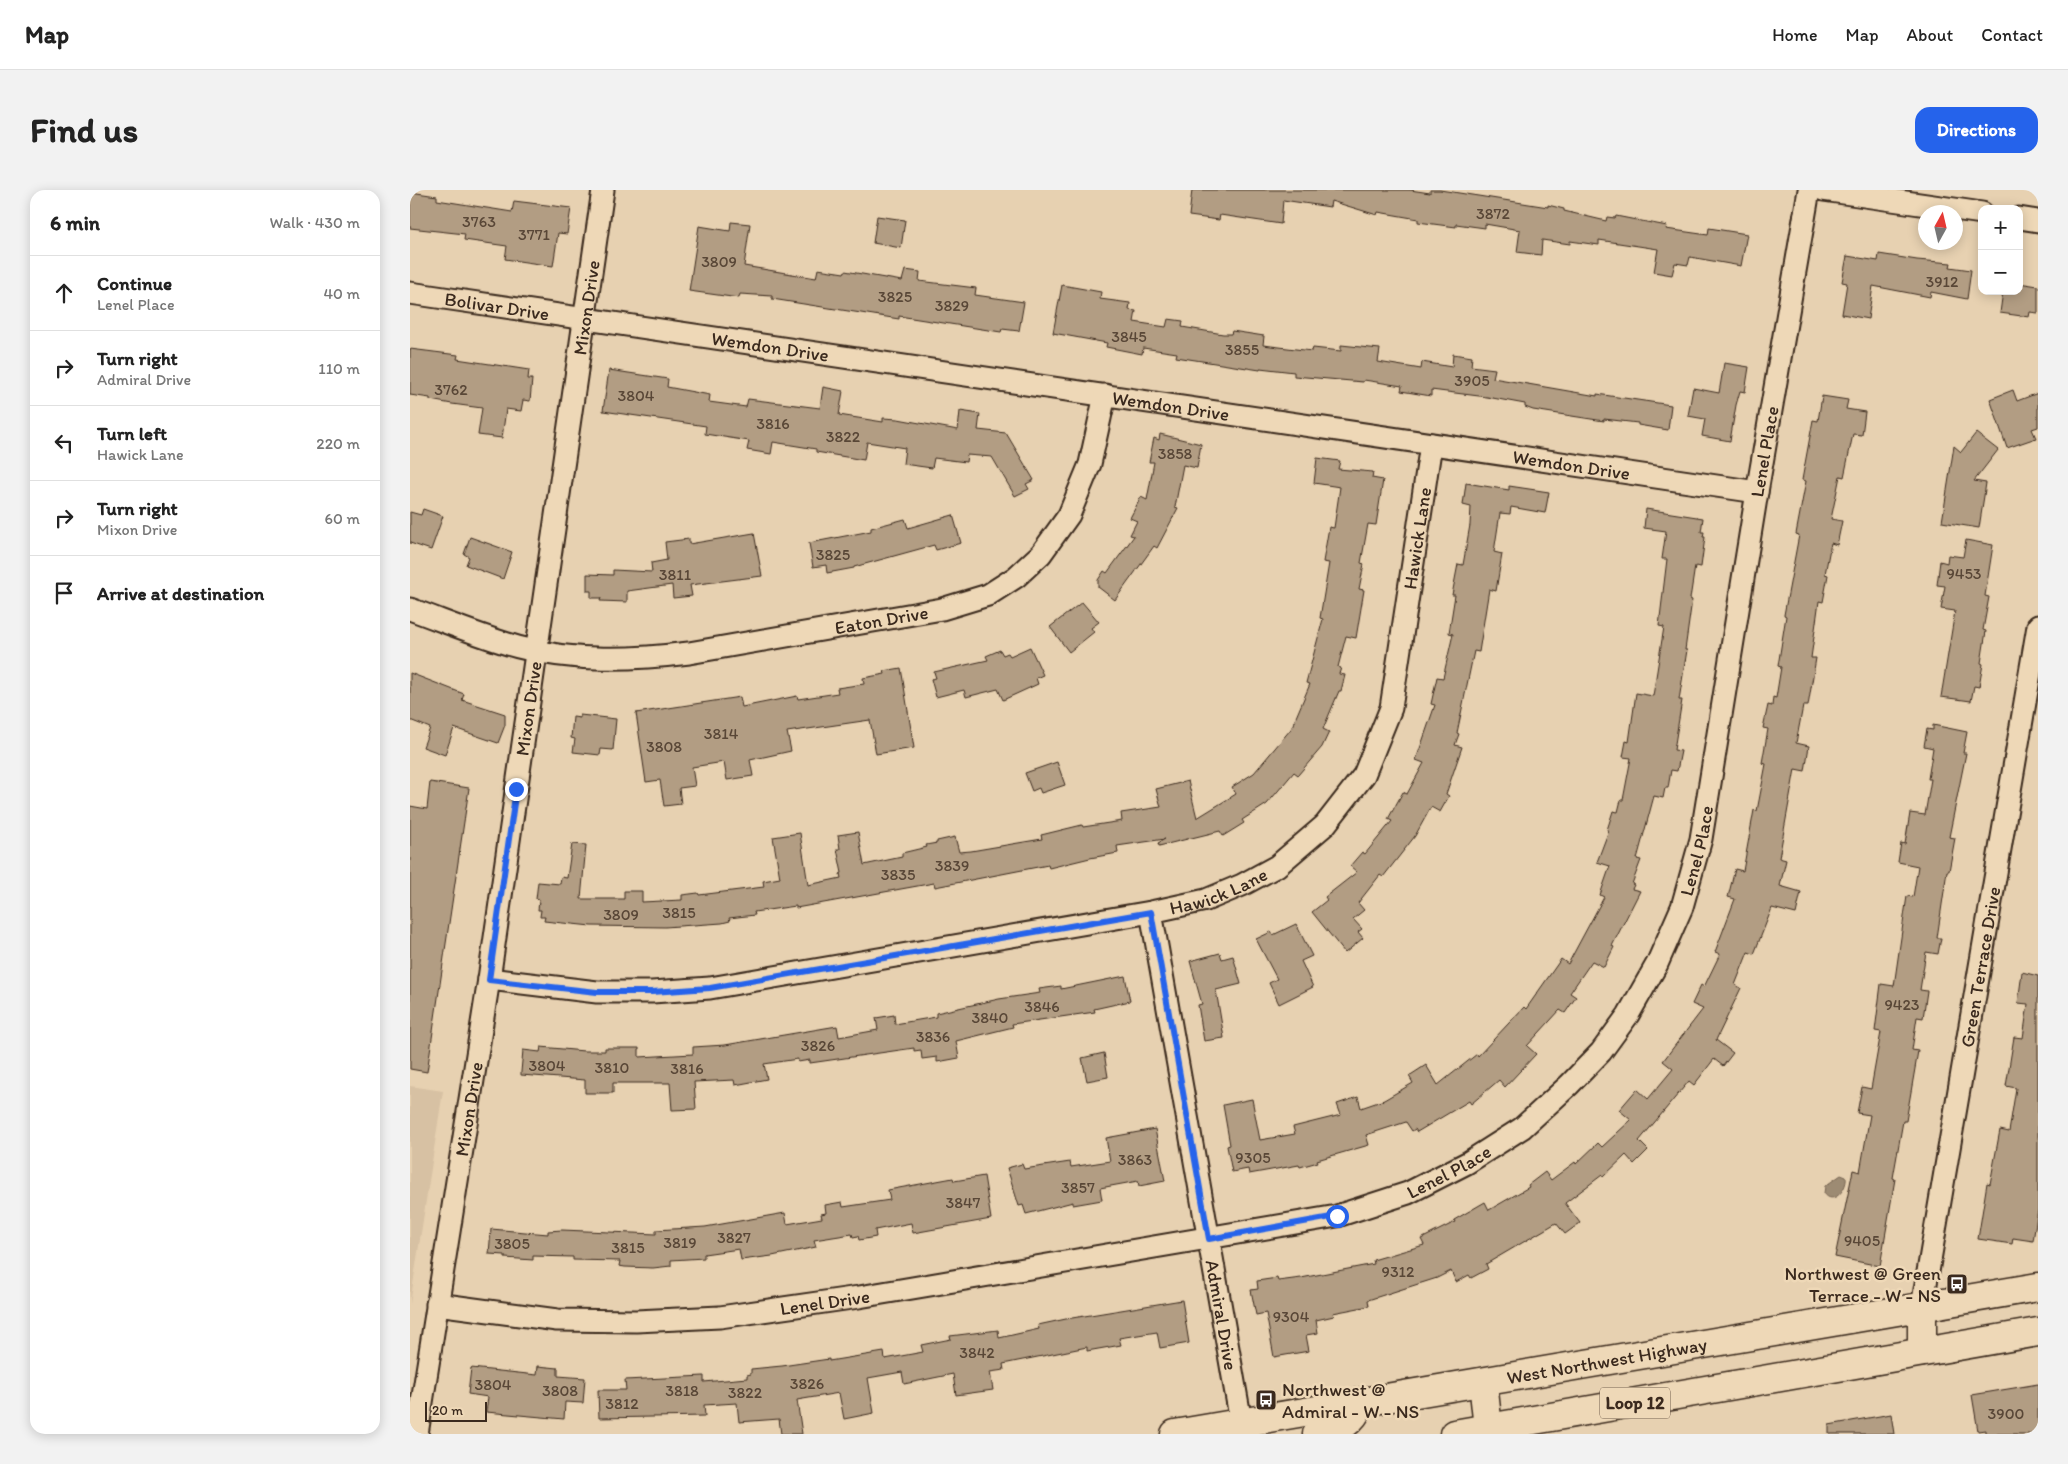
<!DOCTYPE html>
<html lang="en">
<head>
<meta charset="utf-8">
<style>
	body { margin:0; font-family:Itim,sans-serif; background:#f2f2f2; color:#222 }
	.controls { position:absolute; right:15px; top:15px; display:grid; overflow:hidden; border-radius:10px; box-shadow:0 2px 12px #0003 }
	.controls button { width:45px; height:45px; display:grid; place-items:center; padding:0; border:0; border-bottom:1px solid #e0e0e0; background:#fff; color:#222; font:25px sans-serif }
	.compass { position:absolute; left:1508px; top:15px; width:45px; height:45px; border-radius:50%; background:#fff; box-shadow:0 2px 12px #0003; rotate:8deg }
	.scale { position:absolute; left:15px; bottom:12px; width:62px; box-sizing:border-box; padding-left:5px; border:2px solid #3b2a1e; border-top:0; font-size:14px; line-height:18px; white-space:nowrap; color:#3b2a1e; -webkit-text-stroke:4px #eed8b7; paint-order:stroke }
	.stop { position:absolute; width:15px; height:15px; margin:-11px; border:4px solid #2563eb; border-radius:50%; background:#fff }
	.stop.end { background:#2563eb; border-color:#fff; box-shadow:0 1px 5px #0008 }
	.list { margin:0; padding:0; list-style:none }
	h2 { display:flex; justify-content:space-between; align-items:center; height:65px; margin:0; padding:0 20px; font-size:21px }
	h2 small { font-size:16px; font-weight:400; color:#767676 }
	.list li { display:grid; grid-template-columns:32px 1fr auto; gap:15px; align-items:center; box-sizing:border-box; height:75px; padding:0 20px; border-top:1px solid #e0e0e0 }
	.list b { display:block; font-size:19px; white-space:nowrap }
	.list p { margin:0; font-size:16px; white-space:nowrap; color:#767676 }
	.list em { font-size:16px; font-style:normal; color:#767676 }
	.icon { flex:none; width:28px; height:28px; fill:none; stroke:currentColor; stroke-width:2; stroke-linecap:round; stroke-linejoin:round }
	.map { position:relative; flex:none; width:1628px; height:1244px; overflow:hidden; border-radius:15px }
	header { display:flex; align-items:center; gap:30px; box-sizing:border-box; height:70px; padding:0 25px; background:#fff; border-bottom:1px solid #e0e0e0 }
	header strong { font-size:24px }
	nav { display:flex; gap:28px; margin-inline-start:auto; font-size:18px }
	.intro { display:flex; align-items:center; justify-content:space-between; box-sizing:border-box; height:120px; padding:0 30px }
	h1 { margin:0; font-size:35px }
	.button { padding:12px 22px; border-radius:15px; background:#2563eb; color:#fff; font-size:18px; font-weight:700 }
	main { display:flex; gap:30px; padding:0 30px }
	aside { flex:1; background:#fff; border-radius:15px; box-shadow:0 2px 12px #0003 }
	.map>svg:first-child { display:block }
</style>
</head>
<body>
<header>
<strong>Map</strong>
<nav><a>Home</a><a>Map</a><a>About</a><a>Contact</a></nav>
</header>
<div class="intro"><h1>Find us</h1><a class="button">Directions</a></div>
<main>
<aside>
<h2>6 min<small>Walk · 430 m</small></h2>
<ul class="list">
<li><svg class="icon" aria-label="ahead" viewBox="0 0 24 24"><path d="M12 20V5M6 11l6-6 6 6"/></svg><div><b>Continue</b><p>Lenel Place</p></div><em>40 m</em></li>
<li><svg class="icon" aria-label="right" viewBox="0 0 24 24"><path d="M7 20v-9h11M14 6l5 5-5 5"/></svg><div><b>Turn right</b><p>Admiral Drive</p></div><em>110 m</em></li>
<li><svg class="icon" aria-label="left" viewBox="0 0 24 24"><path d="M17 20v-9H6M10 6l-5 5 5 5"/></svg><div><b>Turn left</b><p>Hawick Lane</p></div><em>220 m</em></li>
<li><svg class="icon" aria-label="right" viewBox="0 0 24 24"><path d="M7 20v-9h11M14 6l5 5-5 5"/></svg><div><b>Turn right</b><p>Mixon Drive</p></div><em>60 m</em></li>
<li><svg class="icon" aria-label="arrive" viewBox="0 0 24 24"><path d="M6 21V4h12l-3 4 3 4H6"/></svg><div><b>Arrive at destination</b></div></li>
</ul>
</aside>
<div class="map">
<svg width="1628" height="1244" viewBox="0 0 1628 1244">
	<rect width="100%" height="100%" fill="#e7d1b1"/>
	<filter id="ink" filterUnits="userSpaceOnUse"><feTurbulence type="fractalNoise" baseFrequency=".02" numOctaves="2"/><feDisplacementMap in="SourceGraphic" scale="10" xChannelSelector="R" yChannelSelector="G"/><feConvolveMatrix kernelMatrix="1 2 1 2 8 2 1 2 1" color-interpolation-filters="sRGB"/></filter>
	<g filter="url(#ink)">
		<path fill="#d7c1a3" d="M0,896L33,901L0,1114Z"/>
		<path fill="#9d8b73" stroke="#766451" d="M1431,985L1436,987C1438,998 1423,1017 1414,1003L1415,996Z"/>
		<path fill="#b29d83" stroke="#3b2a1e" d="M782,0H1000L1020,3V0H1030L1138,17V15L1154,19V21L1196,31L1197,27L1205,28L1206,26L1257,36L1256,39L1298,45L1299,38L1337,44L1331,76L1280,67L1278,75L1265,73L1262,85L1244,82L1248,59L1189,50V55L1160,51V54L1132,50L1131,65L1107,62L1110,40L1075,34V38L1046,34V37L1008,32V29L968,22L967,25L921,11L920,17L873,10L871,34L810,25L809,30L779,26Z
			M0,2L27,6V10L102,22L104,11L161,18L157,44L148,43L143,76L95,69L97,56L54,50L55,44L0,38Z
			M467,26L495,30L491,58L463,53Z
			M321,32L340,34L334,76L406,88L408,79L434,83L435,81L492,91L495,80L510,82L509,91L566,98L565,105L614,112L609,141L592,139L591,142L489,126V129L362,109V106L330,104L329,108L279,101L289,36L320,41Z
			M1469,64L1507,70L1541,73L1540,77L1561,80L1557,109L1521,102L1520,107L1463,96L1458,129L1432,124L1437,93L1432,92L1437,66L1468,71Z
			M1609,93L1628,96V123L1620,122L1619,127L1590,123L1593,101H1609Z
			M652,95L691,102L690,109L720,113L719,120L726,121L724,132L756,137L758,129L773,131L772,137L813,144H821L822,141L854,146L853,155L902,161L903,158L931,161V155L970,159L968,172L1011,179L1012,172L1042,177L1043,164L1062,167L1061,176L1085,179L1083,188L1187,206V204L1261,215L1258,240L1228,235V233L1194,229V231L1123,220L1115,217V214L1077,207L1021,200V206L991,201L992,196L954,190L953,192L884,186V182L850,178V180L766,167L767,163L733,158L732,164L696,157L697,153L643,143Z
			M0,159L48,165L47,169L119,180L118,189H122L120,211L113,210L111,221L96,219L92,248L68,245L72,218L42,214L20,210V208L0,205Z
			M1314,173L1339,177L1335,202L1330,201L1326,215L1320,251L1292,246L1295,229L1278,226L1283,198L1309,203Z
			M199,180L258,189L257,197L300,205L299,212L336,217L338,209L410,218L413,197L433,201L429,225L473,232V228L488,229L548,240L550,221L570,224L568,240L596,243L624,290L616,294L619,299L605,306L582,267L557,265L556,272L524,268L522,278L493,274L495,258L457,252L454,270L406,262V259L363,252L361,264L337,260L339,251L295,244L296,236L193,221Z
			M1603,200L1607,211L1628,203V237L1622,239L1626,248L1597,258L1580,209Z
			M1412,206L1438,210L1436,219L1455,222L1452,245L1443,244L1434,287L1430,286L1421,329L1432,331L1427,355L1421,353L1415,384L1418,385L1413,412L1409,411L1401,468H1406L1398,516H1393L1386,553L1399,556L1395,581L1385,579L1369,668L1376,670L1370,696L1391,702L1386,724L1362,718L1344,764L1338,762L1325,795L1331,798L1306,850L1323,863L1313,876L1304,869L1284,895L1279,891L1229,951L1238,960L1224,974L1216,965L1193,987L1192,985L1155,1013L1170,1033L1155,1044L1146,1033L1076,1074L1078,1079L1061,1088L1059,1085L1046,1092L1041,1081L1027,1088L958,1110L959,1116L923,1123L924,1126L906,1130L908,1143L896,1145L899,1161L864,1167L856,1123L846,1125L841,1100L848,1099L847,1091L867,1088L868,1091L891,1088L964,1074L963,1070L1014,1055L1011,1049L1045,1032L1044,1030L1075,1012L1079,1020L1119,997L1118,995L1135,982L1141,990L1165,972L1166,974L1188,953L1192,957L1221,930L1209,920L1227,899L1238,909L1263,879L1253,871L1293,819L1282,814L1291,795L1294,797L1310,764L1305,762L1325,709L1318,707L1325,679L1333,681L1344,620L1347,621L1356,574L1352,573L1358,539L1353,538L1358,515L1362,516L1363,507L1366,508L1371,477L1368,476L1376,426L1374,425L1389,345L1386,344L1396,291L1392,290L1403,230L1408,231Z
			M1566,243L1588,260L1564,291L1576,293L1569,338L1532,332L1544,256L1551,262Z
			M750,244L791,254L787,278L773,275L765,317L768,318L747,358L744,356L705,410L688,397V390L694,381L697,383L724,346L720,345L727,331L720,328L731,307L737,310L744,272H739L744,248L749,250Z
			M907,268L930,271L928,279L963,282L962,288L973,290L966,335L958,334L951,373L954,374L949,399L954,400L946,448L936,446L928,477L931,478L929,484L935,485L931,501H929L913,539L919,542L912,557L888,585L884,582L857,614L832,630L834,633L813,646L810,641L749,656L748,653L755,649L707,656L708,663L680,668L639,678L638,675L525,697L524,693L386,718V716L344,722L345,725L319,728L320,731L312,733L255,737L181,736L134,731L135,727H130L131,720H128L129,710L126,709L128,692L150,694L151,687L157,688L162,654L176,655L171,709H214V701H232V712L272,710V705L288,703L289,705L354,697L353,691L370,688L363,647L390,643L398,695L431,688L430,684L432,683L427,659H430L428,645L448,642L454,675L492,667V663L517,657L516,655L527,653V651L545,647L549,662L561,661L632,649L631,645L672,635L673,637L712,631L711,623L751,617L746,599L778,591L787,628L826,604L822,597L844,583L881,539L900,494L896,493L913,429L910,428L919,373L913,372L919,337L924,338L930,297L904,293Z
			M1056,293L1099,300V296L1139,302L1135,323L1101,317L1100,324L1090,323L1084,362L1092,364L1086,401L1079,399L1069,462L1064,461L1047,543L1049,544L1045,555L1052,557L1036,604L1039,606L1030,622L1021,617L1005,646L973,687L970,685L948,713L954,720L943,729L952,739L948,742L953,748L935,763L902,722L917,710L915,707L947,682L940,676L952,662L955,664L982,631L978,629L993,602L997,604L1014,573L1006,570L1025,515L1021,514L1027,487L1033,488L1043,444L1039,443L1045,405H1042L1048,374L1053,375L1060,335L1061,317L1053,315Z
			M13,319L33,326L21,360L0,353V322L11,325Z
			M1236,319L1293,328L1291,342H1294L1293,347H1295L1291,377L1285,376L1280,409L1282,410L1275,460H1277L1269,510H1272L1264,560L1271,561L1267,581L1261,580L1258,598H1255L1253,608L1244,606L1227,669L1231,670L1222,694L1224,695L1222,699L1230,701L1202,756L1204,757L1194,777L1182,771L1160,803L1166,807L1155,823L1150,820L1117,856L1126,864L1095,897L1089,890L1061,914L1059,911L1007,942L1005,939L1002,941L996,932L956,945L959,955L907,970L908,972L890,977L889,975L839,984L838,979L822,982L817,956L820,955L813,915L842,909L850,950L885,944L883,937L931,925L927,914L948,907L951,918L974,910L1003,893L999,886L1016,875L1028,895L1067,864L1068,866L1114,817L1116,819L1151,769L1158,774L1194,707L1190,705L1200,676L1187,672L1199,640H1197L1203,621L1208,622L1211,610H1213L1221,568L1213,567L1216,551L1219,552L1226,503L1243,506L1254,437L1249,436L1257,369H1252L1256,341L1234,338Z
			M543,325L551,353L526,360L524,355L444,377V378L417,383L416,375L403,377L399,353L461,341V338L495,329L498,338Z
			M344,343L352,386L280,395L282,406L263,408L262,395L217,401V412L190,411L191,408H181V401H177V384L203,385V380L242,382L241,373L257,370L255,352L279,349V354Z
			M60,347L102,362L93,389L56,375L59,367L54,364Z
			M1556,350L1583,355L1575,406L1579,407L1573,440L1576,441L1571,473L1573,474L1569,497L1564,496L1561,511L1531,507L1545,421L1531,419L1535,396L1527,395L1530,371L1537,373L1538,365L1553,367Z
			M672,412L689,432L681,438L684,442L659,462L640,437Z
			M620,457L633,485L626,488L628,494L593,510L588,499L556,507L554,500L526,507L521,489L526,488L524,482L578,470L576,466L590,460L593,465L598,463L600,466Z
			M491,478L504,558L466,564L460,530L377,542L381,561L340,570L343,586L317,590L314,572L282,577L285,596L269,598L271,614L254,616L250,590L236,592L226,523L330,507L332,517L387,506L388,509L428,503L427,498L454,494L453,488L475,484L474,481Z
			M0,483L54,504L52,510L95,524V535L88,553L44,538L35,565L13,557L20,538L0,530Z
			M170,525L206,529L203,560L191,559L190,565L163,562L165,549L161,548L163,527L170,528Z
			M1523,535L1557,542L1553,563H1556L1539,647L1545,648L1539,681H1537L1527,748H1531L1528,764L1516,762L1510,800L1517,801L1513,828L1507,827L1502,860L1508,861L1496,931H1493L1483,988L1485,989L1470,1076L1425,1067L1443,980L1450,982L1460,925L1447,923L1452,897L1461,899L1471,842L1465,841L1471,794L1484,796L1497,706L1503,707L1508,676L1488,672L1491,653L1495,654L1500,623L1515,625L1521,589H1518L1523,558L1514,556L1517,539L1523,540Z
			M647,572L655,595L631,603L629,598L622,601L615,583Z
			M20,592L59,598L17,882L0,879V616L17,619Z
			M886,734L902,766L891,771L903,797L869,814L859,793L867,789L846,749L861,742L863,745Z
			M810,763L812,769L823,766L831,794L806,800L814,848L794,851L788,815L792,814L780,771Z
			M1612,782L1628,786V1019L1623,1051L1603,1048L1602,1054L1568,1049L1577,993L1580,994L1590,940L1599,942L1606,898L1596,896L1604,847L1613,848L1618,814L1608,813Z
			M715,786L720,811L684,819L685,822L602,834L603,837L546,851L549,868L527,872V867L512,869L511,860L504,861V858L400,873V870L388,872V869L354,874L357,889L325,895L324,890L284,892L286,919L262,920L260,893H203V903H175V890L111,885V882L113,860L130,862L131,857L174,861H195V858H229V867L283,864V857L315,855L427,836L429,847L468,840L466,828L484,825L485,834L526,827V823L589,809L630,803L629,799L651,796V799Z
			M694,863L698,887L677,891L672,868Z
			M745,939L755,991L729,996L728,991L690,998L692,1010L663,1015V1012L616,1024L613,1015L609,1016L597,978L612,974L614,979L660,972L661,977L700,971L696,948Z
			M574,986L581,1029L503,1043L501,1033L465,1040L466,1047L449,1050L448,1046L443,1047L442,1044L404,1050L406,1057L362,1066L331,1070L329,1059L294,1064V1068L261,1070V1076L243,1078L215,1077L209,1076L210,1071L163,1070V1067L123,1066V1070L95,1068V1065L79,1064L81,1039L138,1044V1041L152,1040L246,1044V1040L295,1037L375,1023L377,1034L412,1028L411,1024L416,1023L415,1015L432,1012L433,1017L480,1010L478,1000L543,988L544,991Z
			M772,1110L779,1153L750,1158L747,1142L709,1148L711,1155L677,1161V1157L593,1174L594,1180L580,1182L583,1200L546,1205L543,1184L494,1194L492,1182L458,1188L464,1223L434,1229L429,1203L387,1210L392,1244H371L369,1229L329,1232L327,1213L294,1215L295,1226L189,1228L188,1200H216L215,1190L294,1186V1192L337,1188V1185L341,1184V1179L372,1176L419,1169V1171L474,1162L475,1169L513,1162L511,1155L541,1149L540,1146L588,1140L589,1148L629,1139L628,1135L656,1129Z
			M128,1176L148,1178V1186L175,1188L173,1213L155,1212L154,1229L76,1222L78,1207L58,1204L61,1178L127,1185Z
			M1628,1194V1244H1575V1240L1568,1241L1562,1205Z
			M1481,1224L1484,1244H1419V1235Z"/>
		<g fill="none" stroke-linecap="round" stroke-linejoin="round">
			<g stroke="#3b2a1e" stroke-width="25">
				<g id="minor">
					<path d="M1413,0L1572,23"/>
					<path d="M1609,28L1628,31"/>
					<path id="s1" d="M0,103L1347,302"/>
					<path id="s2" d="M0,419C36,432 72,447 108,457C164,472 222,470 279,463L532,419L578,405L606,387L631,364L659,325L680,274L695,205"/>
					<path id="s3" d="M741,722L831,1232"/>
					<path id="s4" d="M79,789L187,802H242L300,798L741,722L796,710L832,695L867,676L915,635L954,585L981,518L1021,254"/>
					<path id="s5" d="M27,1114L147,1130L226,1131L310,1127L449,1107L927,1026L998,1003L1057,973L1112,938L1159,895L1191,862L1218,825L1247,774L1272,717L1291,649L1347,302L1399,0"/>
					<path id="s6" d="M1512,1117L1628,436"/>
					<path id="s7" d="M7,1244L79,789L193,0"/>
				</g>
			</g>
			<g stroke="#3b2a1e" stroke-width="31">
				<g id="primary">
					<path d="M1512,1117V1162"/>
					<path d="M1073,1192L1078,1238"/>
					<path id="s8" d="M765,1244L1628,1097"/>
					<path d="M907,1244C929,1240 943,1233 951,1212"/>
					<path d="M1044,1244L1628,1142"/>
				</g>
			</g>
			<use href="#minor" stroke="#eed8b7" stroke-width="21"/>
			<use href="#primary" stroke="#eed8b7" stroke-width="28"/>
		</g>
	</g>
	<g fill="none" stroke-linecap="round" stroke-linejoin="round" filter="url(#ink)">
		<path stroke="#2563eb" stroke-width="6" d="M106,599L79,790L187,802H242L300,798L741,722L799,1049L927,1026"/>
	</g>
	<defs>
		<g id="bus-square" transform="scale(1.125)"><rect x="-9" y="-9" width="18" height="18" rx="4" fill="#3b2a1e" stroke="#eed8b7"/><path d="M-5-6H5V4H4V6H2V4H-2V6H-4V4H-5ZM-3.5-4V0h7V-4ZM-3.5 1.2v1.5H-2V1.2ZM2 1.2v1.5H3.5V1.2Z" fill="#fff"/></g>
	</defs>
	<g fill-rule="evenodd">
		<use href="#bus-square" x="1547" y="1094"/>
		<use href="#bus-square" x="856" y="1210"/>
	</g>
	<g text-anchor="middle" stroke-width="5" stroke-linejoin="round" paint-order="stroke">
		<g font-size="16" fill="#594737">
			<text x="1083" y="29">3872</text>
			<text x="69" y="37">3763</text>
			<text x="124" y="50">3771</text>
			<text x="309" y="77">3809</text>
			<text x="1532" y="97">3912</text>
			<text x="485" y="112">3825</text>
			<text x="542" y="121">3829</text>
			<text x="719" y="152">3845</text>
			<text x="832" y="165">3855</text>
			<text x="1062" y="196">3905</text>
			<text x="41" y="205">3762</text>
			<text x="226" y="211">3804</text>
			<text x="363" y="239">3816</text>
			<text x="433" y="252">3822</text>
			<text x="765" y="269">3858</text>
			<text x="423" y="370">3825</text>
			<text x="1554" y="389">9453</text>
			<text x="265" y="390">3811</text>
			<text x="311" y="549">3814</text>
			<text x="254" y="562">3808</text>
			<text x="542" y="681">3839</text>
			<text x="488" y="690">3835</text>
			<text x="269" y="728">3815</text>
			<text x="211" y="730">3809</text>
			<text x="1492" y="820">9423</text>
			<text x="632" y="822">3846</text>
			<text x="580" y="833">3840</text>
			<text x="523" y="852">3836</text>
			<text x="408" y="861">3826</text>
			<text x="137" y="881">3804</text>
			<text x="202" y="883">3810</text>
			<text x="277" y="884">3816</text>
			<text x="843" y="973">9305</text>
			<text x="725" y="975">3863</text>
			<text x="668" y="1003">3857</text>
			<text x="553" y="1018">3847</text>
			<text x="324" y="1053">3827</text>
			<text x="1452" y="1056">9405</text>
			<text x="270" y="1058">3819</text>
			<text x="102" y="1059">3805</text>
			<text x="218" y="1063">3815</text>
			<text x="988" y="1087">9312</text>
			<text x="881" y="1132">9304</text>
			<text x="567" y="1168">3842</text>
			<text x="397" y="1199">3826</text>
			<text x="83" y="1200">3804</text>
			<text x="150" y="1206">3808</text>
			<text x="272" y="1206">3818</text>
			<text x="335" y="1208">3822</text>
			<text x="212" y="1219">3812</text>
			<text x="1596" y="1229">3900</text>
		</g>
		<rect fill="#eed8b7" stroke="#715e4c" stroke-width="1" x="1190" y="1197.5" width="70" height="31" rx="4"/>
		<g font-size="18" font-weight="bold" fill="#3b2a1e">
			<text x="1225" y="1219">Loop 12</text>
		</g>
		<g font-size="19" fill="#3b2a1e" stroke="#eed8b7">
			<text dy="7" stroke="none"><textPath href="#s1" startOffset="88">Bolivar Drive</textPath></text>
			<text dy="7" stroke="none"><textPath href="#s7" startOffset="1139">Mixon Drive</textPath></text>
			<text dy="7" stroke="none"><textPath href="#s1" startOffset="364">Wemdon Drive</textPath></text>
			<text dy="7" stroke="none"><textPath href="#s1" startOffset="769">Wemdon Drive</textPath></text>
			<text dy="7" stroke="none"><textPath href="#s5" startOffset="1855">Lenel Place</textPath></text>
			<text dy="7" stroke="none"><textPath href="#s1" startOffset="1174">Wemdon Drive</textPath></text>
			<text dy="7" stroke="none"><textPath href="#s4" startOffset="1175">Hawick Lane</textPath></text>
			<text dy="7" stroke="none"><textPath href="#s2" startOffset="482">Eaton Drive</textPath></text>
			<text dy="7" stroke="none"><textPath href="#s7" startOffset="734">Mixon Drive</textPath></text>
			<text dy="7" stroke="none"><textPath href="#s5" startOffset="1450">Lenel Place</textPath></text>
			<text dy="7" stroke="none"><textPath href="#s4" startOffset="740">Hawick Lane</textPath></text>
			<text dy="7" stroke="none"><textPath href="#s6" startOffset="345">Green Terrace Drive</textPath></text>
			<text dy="7" stroke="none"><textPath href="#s7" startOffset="329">Mixon Drive</textPath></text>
			<text dy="7" stroke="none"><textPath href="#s5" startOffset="1030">Lenel Place</textPath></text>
			<text dy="7" stroke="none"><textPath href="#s5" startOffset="390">Lenel Drive</textPath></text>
			<text dy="7" stroke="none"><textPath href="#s3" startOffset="409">Admiral Drive</textPath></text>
			<text dy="7" stroke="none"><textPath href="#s8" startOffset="438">West Northwest Highway</textPath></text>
		</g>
		<g font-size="19" fill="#3b2a1e" stroke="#eed8b7" text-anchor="end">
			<text x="1531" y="1090">Northwest @ Green<tspan x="1531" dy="22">Terrace - W - NS</tspan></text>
			<text x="872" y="1206" text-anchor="start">Northwest @<tspan x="872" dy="22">Admiral - W - NS</tspan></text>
		</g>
	</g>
</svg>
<div class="controls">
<button>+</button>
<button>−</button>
</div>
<svg class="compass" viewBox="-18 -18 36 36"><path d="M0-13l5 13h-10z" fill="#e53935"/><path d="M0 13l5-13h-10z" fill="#767676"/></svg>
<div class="scale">20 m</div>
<div class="stop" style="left:927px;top:1026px"></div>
<div class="stop end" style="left:106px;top:599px"></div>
</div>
</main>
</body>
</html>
